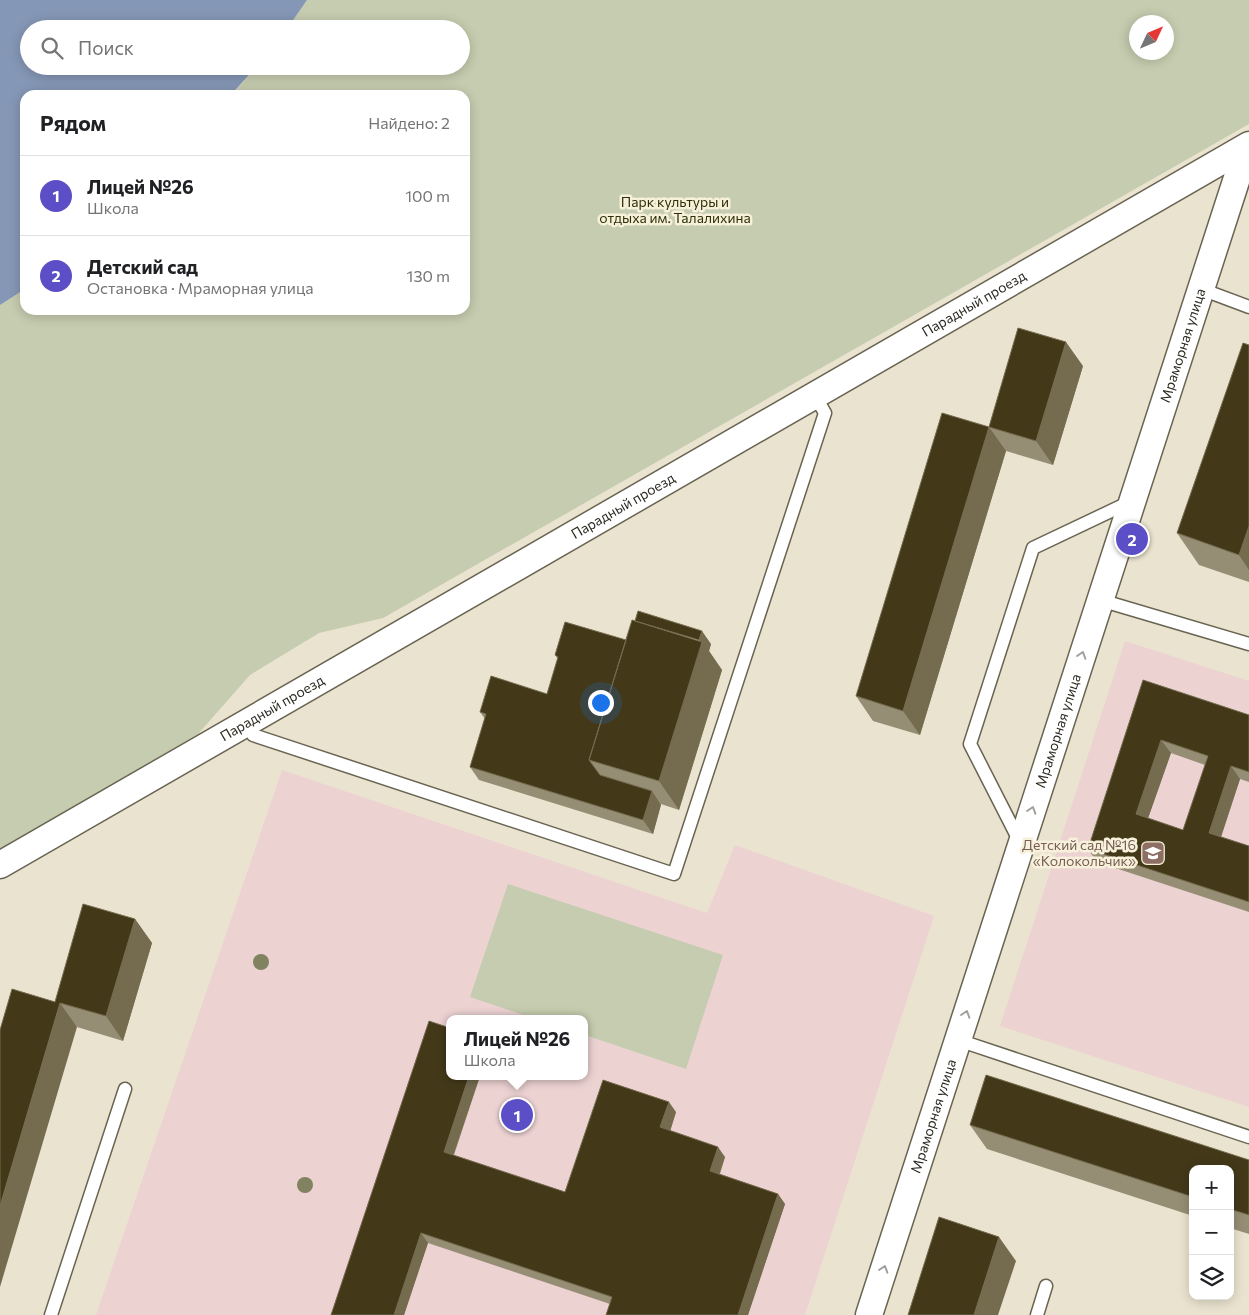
<!DOCTYPE html>
<html lang="ru">
<head>
<meta charset="utf-8">
<style>
	body { margin:0; font-family:Commissioner,sans-serif; background:#f6f6f6; color:#202124 }
	.controls { position:absolute; right:15px; bottom:15px; display:grid; overflow:hidden; border-radius:10px; box-shadow:0 2px 12px #0003 }
	.controls button { width:45px; height:45px; display:grid; place-items:center; padding:0; border:0; border-bottom:1px solid #e0e0e0; background:#fff; color:#202124; font:25px sans-serif }
	.compass { position:absolute; left:1129px; top:15px; width:45px; height:45px; border-radius:50%; background:#fff; box-shadow:0 2px 12px #0003; rotate:46deg }
	.you { position:absolute; left:600px; top:702px; width:18px; height:18px; margin:-12px; border:4px solid #fff; border-radius:50%; background:#1a73e8; box-shadow:0 0 0 8px #1a73e833 }
	.badge { display:grid; place-items:center; width:32px; height:32px; border-radius:50%; background:#5b4ec6; color:#fff; font-size:16px; font-weight:700 }
	.pin { position:absolute; translate:-50% -50%; border:2px solid #fff; box-shadow:0 1px 5px #0006 }
	.popup { position:absolute; left:446px; top:1015px; width:142px; height:65px; box-sizing:border-box; display:grid; place-content:center; border-radius:10px; background:#fff; filter:drop-shadow(0 1px 4px #0005); font-size:16px; white-space:nowrap; color:#757577 }
	.popup b { font-size:19px; color:#202124 }
	.popup::after { content:''; position:absolute; left:50%; top:100%; margin-left:-10px; border:10px solid transparent; border-top-color:#fff }
	.list { margin:0; padding:0; list-style:none }
	h2 { display:flex; justify-content:space-between; align-items:center; height:65px; margin:0; padding:0 20px; font-size:21px }
	h2 small { font-size:16px; font-weight:400; color:#757577 }
	.list li { display:grid; grid-template-columns:32px 1fr auto; gap:15px; align-items:center; box-sizing:border-box; height:80px; padding:0 20px; border-top:1px solid #e0e0e0 }
	.list b { display:block; font-size:19px; white-space:nowrap }
	.list p { margin:0; font-size:16px; white-space:nowrap; color:#757577 }
	.list em { font-size:16px; font-style:normal; color:#757577 }
	.icon { flex:none; width:28px; height:28px; fill:none; stroke:currentColor; stroke-width:2; stroke-linecap:round; stroke-linejoin:round }
	.map { position:relative; flex:none; width:1249px; height:1315px; overflow:hidden }
	.search { position:absolute; background:#fff; box-shadow:0 2px 12px #0003; left:20px; top:20px; width:450px; height:55px; display:flex; align-items:center; gap:12px; box-sizing:border-box; padding:0 18px; border-radius:28px; color:#757577; font-size:19px }
	.panel { position:absolute; background:#fff; box-shadow:0 2px 12px #0003; left:20px; top:90px; width:450px; height:225px; border-radius:15px }
	.map>svg:first-child { display:block }
</style>
</head>
<body>
<div class="map">
<svg width="1249" height="1315" viewBox="0 0 1249 1315">
	<rect width="100%" height="100%" fill="#eae3cf"/>
	<path fill="#edd2d2" fill-rule="evenodd" d="M1125,641L1249,681V1107L1000,1026Z
		M282,770L707,913L735,845L934,916L805,1315H96ZM450,1019H584V1076H450Z"/>
	<path fill="#c6ccaf" fill-rule="evenodd" d="M307,0H1249V124L383,618L319,633L250,675L198,734L0,850V305L25,289V310H465V95H232L257,66H461V29H287ZM1136,22H1166V52H1136Z
		M508,884L723,955L686,1069L585,1035L584,1019H535L470,997Z"/>
	<path fill="#8597b6" d="M0,0H307L287,29H29V66H257L231,95H25V289L0,305Z"/>
	<g fill="none" stroke-linecap="round" stroke-linejoin="round">
		<g stroke="#696452" stroke-width="15">
			<path id="service" d="M1201,289L1249,307
				M1100,600L1249,644
				M246,723L253,735L674,874L825,413L815,396
				M1020,842L970,744L1033,548L1132,501
				M958,1040L1249,1137
				M51,1315L125,1089
				M1037,1315L1046,1286"/>
		</g>
		<g stroke="#696452" stroke-width="29">
			<g id="minor">
				<path id="s1" d="M0,865L1249,145"/>
				<path id="s2" d="M869,1315L1247,147"/>
			</g>
		</g>
		<use href="#service" stroke="#fff" stroke-width="12"/>
		<use href="#minor" stroke="#fff" stroke-width="26"/>
	</g>
	<g fill="#818260">
		<circle cx="261" cy="962" r="8"/>
		<circle cx="305" cy="1185" r="8"/>
	</g>
	<path fill="#968e74" fill-rule="evenodd" d="M1249,345V582L1199,565L1177,533Z
		M1083,366L1053,465L1006,451L920,735L873,721L856,696L989,427Z
		M626,640L711,644L709,651L722,670L679,810L661,804L653,834L479,780L470,767L485,719L480,712L547,694L558,659L555,655Z
		M1143,680L1249,715V782L1240,779L1221,837L1249,846V912L1097,862L1088,849ZM1171,753L1205,765L1183,830L1148,818Z
		M135,919L152,943L123,1041L77,1027L55,1002Z
		M450,1076H480L454,1155L565,1192L676,1112L670,1131L725,1157L720,1174L778,1194L785,1204L748,1315H606L610,1304L428,1243L404,1315H331Z
		M970,1125L1249,1160V1234L1230,1228V1169H1193V1216L987,1149Z"/>
	<path fill="#756c50" d="M1066,342L1083,366L1053,465L1036,441Z
		M989,427L1006,451L920,735L903,711Z
		M1249,526V570L1239,555Z
		M702,631L711,644L709,651L722,670L679,810L659,781L695,652Z
		M1161,740L1171,753L1145,827L1136,814Z
		M1231,766L1240,779L1218,846L1209,833Z
		M652,791L661,805L653,834L643,820Z
		M135,919L152,943L123,1041L106,1016Z
		M60,1003L77,1027L0,1287V1206Z
		M469,1076H480L451,1162L444,1152Z
		M669,1102L676,1112L668,1138L660,1127Z
		M718,1147L725,1157L717,1181L710,1171Z
		M778,1194L785,1204L748,1315H738Z
		M421,1233L428,1243L404,1315H394Z
		M999,1237L1016,1261L998,1315H974Z"/>
	<path fill="#433919" stroke="#756c50" fill-rule="evenodd" d="M1018,328L1066,342L1036,441L989,427Z
		M1243,343L1249,345V526L1239,555L1177,533Z
		M942,413L989,427L903,711L856,696Z
		M638,611L702,631L699,640L635,621Z
		M632,620L702,642L659,781L589,760Z
		M565,622L626,640L589,760L600,775L652,791L643,820L470,767L486,714L480,712L491,676L547,694L558,657L555,655Z
		M1143,680L1249,715V772L1231,766L1209,833L1249,846V902L1088,849ZM1161,740L1208,756L1183,830L1136,814Z
		M83,904L135,919L106,1016L60,1003L0,1206V1030L12,989L55,1002Z
		M429,1021L450,1028V1076H469L444,1152L565,1192L603,1080L669,1102L660,1127L718,1147L710,1171L778,1194L738,1315H606L612,1297L421,1233L394,1315H331Z
		M986,1075L1249,1160V1215L1230,1209V1169H1193V1197L970,1125Z
		M939,1217L999,1237L974,1315H908Z"/>
	<defs><path id="oneway-chevron" d="M-2-3.5L2.5 0L-2 3.5" fill="none" stroke-width="1.6" stroke-linecap="round" stroke-linejoin="round" transform="scale(1.25)"/></defs>
	<g stroke="#a09f9b">
		<use href="#oneway-chevron" transform="translate(1082 655) rotate(-72)"/>
		<use href="#oneway-chevron" transform="translate(1032 810) rotate(-72)"/>
		<use href="#oneway-chevron" transform="translate(966 1014) rotate(-72)"/>
		<use href="#oneway-chevron" transform="translate(884 1269) rotate(-72)"/>
	</g>
	<defs>
		<g id="school-square" transform="scale(1.25)"><rect x="-9" y="-9" width="18" height="18" rx="4" fill="#8d6e63" stroke="#f7f1dc"/><path d="M0-5L7-2L0 1L-7-2ZM-4 1L0 2.5L4 1V4Q0 6-4 4Z" fill="#fff"/></g>
	</defs>
	<g fill-rule="evenodd">
		<use href="#school-square" x="1153" y="853"/>
	</g>
	<g text-anchor="middle" stroke-width="5" stroke-linejoin="round" paint-order="stroke">
		<g font-size="14" fill="#2b3205" stroke="#f7f1dc">
			<text x="675" y="207">Парк культуры и<tspan x="675" dy="16">отдыха им. Талалихина</tspan></text>
		</g>
		<g font-size="14" fill="#2b2921" stroke="#f7f1dc">
			<text dy="5" stroke="none"><textPath href="#s1" startOffset="1124">Парадный проезд</textPath></text>
			<text dy="5" stroke="none"><textPath href="#s2" startOffset="1019">Мраморная улица</textPath></text>
			<text dy="5" stroke="none"><textPath href="#s1" startOffset="719">Парадный проезд</textPath></text>
			<text dy="5" stroke="none"><textPath href="#s1" startOffset="314">Парадный проезд</textPath></text>
			<text dy="5" stroke="none"><textPath href="#s2" startOffset="614">Мраморная улица</textPath></text>
			<text dy="5" stroke="none"><textPath href="#s2" startOffset="209">Мраморная улица</textPath></text>
		</g>
		<g font-size="14" fill="#785e54" stroke="#f7f1dc" text-anchor="end">
			<text x="1136" y="850">Детский сад №16<tspan x="1136" dy="16">«Колокольчик»</tspan></text>
		</g>
	</g>
</svg>
<div class="controls">
<button>+</button>
<button>−</button>
<button><svg class="icon" aria-label="layers" viewBox="0 0 24 24"><path d="M12 4l9 5-9 5-9-5zM3 14l9 5 9-5"/></svg></button>
</div>
<svg class="compass" viewBox="-18 -18 36 36"><path d="M0-13l5 13h-10z" fill="#e53935"/><path d="M0 13l5-13h-10z" fill="#757577"/></svg>
<div class="you"></div>
<div class="pin badge" style="left:517px;top:1115px">1</div>
<div class="popup"><b>Лицей №26</b>Школа</div>
<div class="pin badge" style="left:1132px;top:539px">2</div>
<div class="search"><svg class="icon" aria-label="search" viewBox="0 0 24 24"><circle cx="10" cy="10" r="6"/><path d="M15 15l6 6"/></svg>Поиск</div>
<section class="panel">
<h2>Рядом<small>Найдено: 2</small></h2>
<ul class="list">
<li><span class="badge">1</span><div><b>Лицей №26</b><p>Школа</p></div><em>100 m</em></li>
<li><span class="badge">2</span><div><b>Детский сад</b><p>Остановка · Мраморная улица</p></div><em>130 m</em></li>
</ul>
</section>
</div>
</body>
</html>
